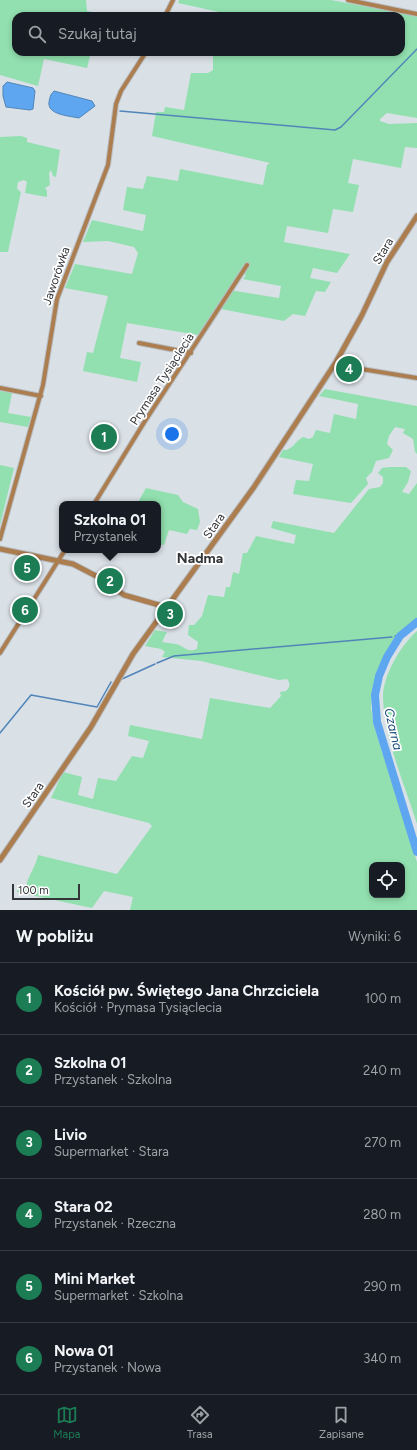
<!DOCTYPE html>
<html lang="pl">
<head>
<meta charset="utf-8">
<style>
	body { margin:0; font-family:Figtree,sans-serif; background:#20242c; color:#f1f3f6 }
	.controls { position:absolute; right:12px; bottom:12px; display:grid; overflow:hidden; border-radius:8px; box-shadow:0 2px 6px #0003 }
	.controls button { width:36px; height:36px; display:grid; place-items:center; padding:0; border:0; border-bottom:1px solid #363941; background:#171b24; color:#f1f3f6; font:20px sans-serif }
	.scale { position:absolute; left:12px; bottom:10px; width:68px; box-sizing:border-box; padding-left:4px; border:2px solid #333538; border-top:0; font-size:11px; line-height:14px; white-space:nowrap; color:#333538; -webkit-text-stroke:3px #fff; paint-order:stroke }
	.you { position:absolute; left:172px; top:434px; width:14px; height:14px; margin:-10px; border:3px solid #fff; border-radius:50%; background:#1a73e8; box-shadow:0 0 0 6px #1a73e833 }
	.badge { display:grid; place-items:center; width:26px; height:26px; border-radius:50%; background:#1c7d55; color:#fff; font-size:13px; font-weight:700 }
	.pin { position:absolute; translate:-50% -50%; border:2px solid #fff; box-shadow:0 1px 4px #0006 }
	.popup { position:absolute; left:59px; top:501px; width:102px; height:52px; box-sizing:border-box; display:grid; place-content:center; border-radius:8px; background:#171b24; filter:drop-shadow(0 1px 3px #0005); font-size:13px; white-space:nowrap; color:#9ea1a6 }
	.popup b { font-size:15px; color:#f1f3f6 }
	.popup::after { content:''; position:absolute; left:50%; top:100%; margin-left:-8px; border:8px solid transparent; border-top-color:#171b24 }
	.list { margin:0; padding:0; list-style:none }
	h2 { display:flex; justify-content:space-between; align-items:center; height:52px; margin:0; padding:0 16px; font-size:17px }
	h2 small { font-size:13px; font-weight:400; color:#9ea1a6 }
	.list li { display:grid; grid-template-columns:26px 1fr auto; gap:12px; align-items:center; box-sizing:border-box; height:72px; padding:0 16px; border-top:1px solid #363941 }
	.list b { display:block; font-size:15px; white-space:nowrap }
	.list p { margin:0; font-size:13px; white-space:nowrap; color:#9ea1a6 }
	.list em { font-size:13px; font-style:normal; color:#9ea1a6 }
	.icon { flex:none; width:22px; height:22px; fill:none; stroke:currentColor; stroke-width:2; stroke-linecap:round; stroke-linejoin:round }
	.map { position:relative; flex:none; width:417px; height:910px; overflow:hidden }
	.search { position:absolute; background:#171b24; box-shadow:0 2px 6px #0003; left:12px; right:12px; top:12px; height:44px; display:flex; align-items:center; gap:10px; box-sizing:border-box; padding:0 14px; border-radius:12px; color:#9ea1a6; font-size:15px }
	.sheet { height:484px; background:#171b24 }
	nav { display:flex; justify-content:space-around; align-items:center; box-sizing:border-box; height:56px; border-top:1px solid #363941; background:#171b24; font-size:11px; color:#9ea1a6 }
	nav a { display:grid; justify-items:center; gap:2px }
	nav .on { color:#1c7d55 }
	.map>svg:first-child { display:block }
</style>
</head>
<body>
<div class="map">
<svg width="417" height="910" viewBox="0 0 417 910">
	<rect width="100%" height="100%" fill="#d9e0e6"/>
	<path fill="#92e0af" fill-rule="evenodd" d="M0,0H86L87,11L110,15L16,16V52H91L87,68L44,59L38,86L0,75Z
		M179,0H331L417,16V118L387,113L380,119V121L389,124L417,123V148L405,147L401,168L353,159L348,183L359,185L353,212L333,209L328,233L287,226L284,242L350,254L337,273L313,268L310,278L331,282L325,292L316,291L305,316L293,314L284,321L216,308L198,335L127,323L120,358L141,362L137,382L83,371L87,352L93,353L108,296L65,288L75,264L132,274L138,253L134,247L108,241L83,242L92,220L143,231L146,215L123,210L127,187L143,189L147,176L178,181L180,169L263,185L267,165L270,163L152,136L156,112H164L165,107L184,110L191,73H208L213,70V52H401V16H219V12L178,3ZM239,274L246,275L243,279L281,286L279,298L229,290Z
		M21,136L27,138V142L60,150L56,177L53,176L51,170L49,173L50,185L45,188L47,191V197L25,193L27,182L24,180L18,182L17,189L21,192L8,252H0V137Z
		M325,389L417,406V454L415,452L413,439L403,433L405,429L395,427L389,436L387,444L393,450L389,458L376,461L372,472L366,478L368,484L351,503L293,494L296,480L309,481L313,464L279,457L283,450C292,451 295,441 303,437L309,439L313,437L316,430L330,433L334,414L356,419L358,404L319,396Z
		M0,391L12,393L8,413L31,417L28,427L0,422Z
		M0,465L14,468L0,525Z
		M390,467H406L411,471L408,482L402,492L409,494L417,483V618L394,639L380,665L373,686L371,707L374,726L417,862V910H130L133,897L104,891L92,908L17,892L19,885L26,886C29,874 36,866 38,855L117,874L152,826L149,823L51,798L63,772L82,777L78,795L93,799L98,778L116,781L132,756L143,758L149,741L128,736L130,725L202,739L210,698L270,708L281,696L280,692L286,691C290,687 291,684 287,679L279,680L201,661L162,657L165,652L161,649L145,646L155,630L167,632L162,642C166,643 171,643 176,644C185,646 186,653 197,649L198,642L188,635L189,625H194L202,616L208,595L224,597L226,587H230L233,572L239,574L243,553H247L256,536L294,544L296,535L271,528L273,521L334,533L369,489L380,487L383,483V477L378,473L382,468ZM372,865H402V895H372Z
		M146,488L178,495L183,502L198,509L200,522L197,530L190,529L187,534L169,530L164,545L158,544V504H137Z
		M417,631V824C405,786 384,737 383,697C383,675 401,645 417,631Z"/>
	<path fill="#5ea7f0" stroke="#5185b9" d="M7,82L33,88L35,91L33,109L30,110L6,107L3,96V86Z
		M54,91L92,101L95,106L79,118C70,116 47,115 49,102C50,97 50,95 54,91Z"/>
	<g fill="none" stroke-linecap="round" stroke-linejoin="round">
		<path stroke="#5185b9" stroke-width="1.5" d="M120,111L335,130L341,127L417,49
			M395,636H400
			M157,663L174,656L392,637
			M122,679L155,664
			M0,733L31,695L97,707L111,682"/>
		<path stroke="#5ea7f0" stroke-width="8" d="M417,622L400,636L387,657L379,676L375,695L377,722L417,852"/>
		<g stroke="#b8bec3" stroke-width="6">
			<path id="minor" d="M348,0L417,14
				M165,16L173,0
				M139,343L191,353
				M336,362L343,366L417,378
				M0,388L41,396
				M94,504L145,421L247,265
				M0,539L43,385L57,299L108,165L116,104L121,91L146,52
				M0,653L65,550"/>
		</g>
		<g stroke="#b8bec3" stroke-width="7">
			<path id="tertiary" d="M0,549L73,564L98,577L124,595L166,607
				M0,860L91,727L133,654L254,487L336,362L362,315L387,262L417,216"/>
		</g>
		<use href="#minor" stroke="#ac7d4f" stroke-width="4"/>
		<use href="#tertiary" stroke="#ac7d4f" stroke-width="5"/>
	</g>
	<g text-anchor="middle" stroke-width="3.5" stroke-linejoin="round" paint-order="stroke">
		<g font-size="12" fill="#333538" stroke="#fff">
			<text transform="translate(383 251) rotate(-59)" y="4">Stara</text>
			<text transform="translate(56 276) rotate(-71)" y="4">Jaworówka</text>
			<text transform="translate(162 379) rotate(-57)" y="4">Prymasa Tysiąclecia</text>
			<text transform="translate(214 526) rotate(-55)" y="4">Stara</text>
			<text transform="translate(33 795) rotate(-55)" y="4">Stara</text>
		</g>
		<g font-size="13" font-style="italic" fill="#194c7b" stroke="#fff">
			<text transform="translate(394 729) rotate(77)" y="5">Czarna</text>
		</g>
		<g font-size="14" font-weight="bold" fill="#333538" stroke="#fff">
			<text x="200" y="563">Nadma</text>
		</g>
	</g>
</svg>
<div class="controls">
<button><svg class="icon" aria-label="locate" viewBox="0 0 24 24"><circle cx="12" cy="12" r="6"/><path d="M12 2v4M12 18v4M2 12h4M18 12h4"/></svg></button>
</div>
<div class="scale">100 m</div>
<div class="you"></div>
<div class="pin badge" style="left:104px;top:437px">1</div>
<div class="pin badge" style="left:110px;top:581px">2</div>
<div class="popup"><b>Szkolna 01</b>Przystanek</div>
<div class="pin badge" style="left:170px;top:614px">3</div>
<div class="pin badge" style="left:349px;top:369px">4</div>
<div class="pin badge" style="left:27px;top:568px">5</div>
<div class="pin badge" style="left:25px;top:610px">6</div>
<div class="search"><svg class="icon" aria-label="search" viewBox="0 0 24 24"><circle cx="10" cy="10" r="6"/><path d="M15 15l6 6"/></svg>Szukaj tutaj</div>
</div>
<section class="sheet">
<h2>W pobliżu<small>Wyniki: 6</small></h2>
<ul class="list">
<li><span class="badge">1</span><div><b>Kościół pw. Świętego Jana Chrzciciela</b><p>Kościół · Prymasa Tysiąclecia</p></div><em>100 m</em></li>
<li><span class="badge">2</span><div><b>Szkolna 01</b><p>Przystanek · Szkolna</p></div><em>240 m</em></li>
<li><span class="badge">3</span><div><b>Livio</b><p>Supermarket · Stara</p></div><em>270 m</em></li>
<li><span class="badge">4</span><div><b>Stara 02</b><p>Przystanek · Rzeczna</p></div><em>280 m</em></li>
<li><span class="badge">5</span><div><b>Mini Market</b><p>Supermarket · Szkolna</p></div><em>290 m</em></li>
<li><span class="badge">6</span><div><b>Nowa 01</b><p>Przystanek · Nowa</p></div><em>340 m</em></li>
</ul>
</section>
<nav>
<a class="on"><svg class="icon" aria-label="map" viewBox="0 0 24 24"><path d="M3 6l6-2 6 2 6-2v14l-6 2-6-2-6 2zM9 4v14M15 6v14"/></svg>Mapa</a>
<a><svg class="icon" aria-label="directions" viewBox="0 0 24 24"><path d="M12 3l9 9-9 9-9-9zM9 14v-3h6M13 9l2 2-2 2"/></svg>Trasa</a>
<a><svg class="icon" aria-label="saved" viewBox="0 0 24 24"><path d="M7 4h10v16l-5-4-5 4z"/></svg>Zapisane</a>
</nav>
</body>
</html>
